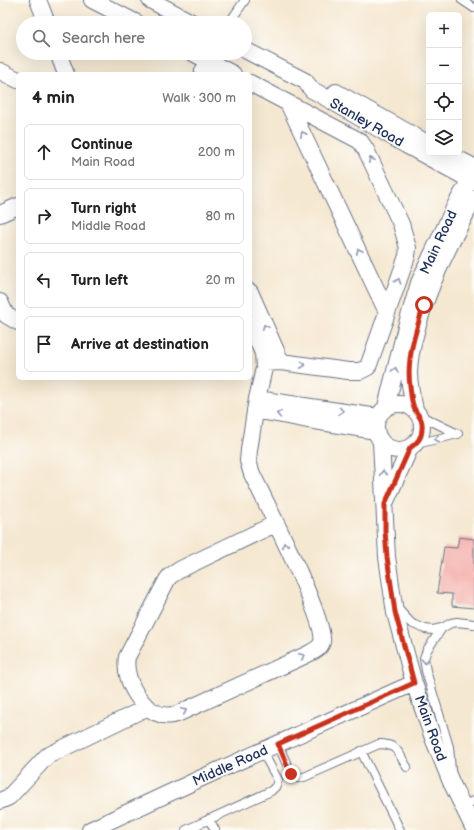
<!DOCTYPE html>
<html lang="en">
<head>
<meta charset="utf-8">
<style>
	body { margin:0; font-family:"Balsamiq Sans",sans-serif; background:#f6f6f6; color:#222 }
	.controls { position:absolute; right:12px; top:12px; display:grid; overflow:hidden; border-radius:6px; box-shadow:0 4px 16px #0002 }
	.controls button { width:36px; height:36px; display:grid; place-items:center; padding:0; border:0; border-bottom:1px solid #e0e0e0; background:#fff; color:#222; font:20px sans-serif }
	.stop { position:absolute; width:12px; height:12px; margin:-9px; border:3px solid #c8321e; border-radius:50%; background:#fff }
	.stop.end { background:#c8321e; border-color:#fff; box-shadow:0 1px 4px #0008 }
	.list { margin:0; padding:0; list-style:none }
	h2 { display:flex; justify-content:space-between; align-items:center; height:52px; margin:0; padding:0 16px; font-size:17px }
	h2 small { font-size:13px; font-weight:400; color:#767676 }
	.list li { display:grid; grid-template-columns:26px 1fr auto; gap:12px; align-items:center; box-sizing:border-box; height:56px; margin:0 8px 8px; padding:0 8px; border:1px solid #e0e0e0; border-radius:6px }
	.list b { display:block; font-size:15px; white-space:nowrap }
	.list p { margin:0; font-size:13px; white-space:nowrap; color:#767676 }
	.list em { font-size:13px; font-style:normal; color:#767676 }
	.icon { flex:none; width:22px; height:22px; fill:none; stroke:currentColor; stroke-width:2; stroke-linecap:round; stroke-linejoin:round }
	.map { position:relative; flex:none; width:474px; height:830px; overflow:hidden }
	.search { position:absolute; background:#fff; box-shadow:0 4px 16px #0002; left:16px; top:16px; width:236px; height:44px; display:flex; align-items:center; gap:10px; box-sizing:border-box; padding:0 14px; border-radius:22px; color:#767676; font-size:15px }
	.panel { position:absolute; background:#fff; box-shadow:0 4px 16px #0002; left:16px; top:72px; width:236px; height:308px; border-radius:6px }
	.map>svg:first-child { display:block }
</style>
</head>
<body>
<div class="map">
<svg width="474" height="830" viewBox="0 0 474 830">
	<rect width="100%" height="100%" fill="#fdfcf7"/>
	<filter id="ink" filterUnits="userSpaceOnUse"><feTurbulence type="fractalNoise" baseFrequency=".025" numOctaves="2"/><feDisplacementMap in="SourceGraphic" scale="8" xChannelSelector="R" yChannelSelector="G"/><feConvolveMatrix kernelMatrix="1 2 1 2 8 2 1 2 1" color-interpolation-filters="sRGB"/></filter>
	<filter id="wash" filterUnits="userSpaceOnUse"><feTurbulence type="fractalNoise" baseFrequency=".012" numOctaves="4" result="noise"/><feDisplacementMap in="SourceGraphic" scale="16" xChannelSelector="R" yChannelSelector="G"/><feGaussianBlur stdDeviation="0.9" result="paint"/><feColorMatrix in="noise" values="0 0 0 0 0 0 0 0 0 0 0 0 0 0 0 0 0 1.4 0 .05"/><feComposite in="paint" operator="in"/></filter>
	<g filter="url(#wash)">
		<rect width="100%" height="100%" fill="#f5e8d1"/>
		<g id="blocks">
			<path fill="#f4afab" d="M459,537L474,539V608L452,606V594L437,593L444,547L457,548Z"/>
		</g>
	</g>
	<g filter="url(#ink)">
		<use href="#blocks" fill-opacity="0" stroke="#677086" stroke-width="1"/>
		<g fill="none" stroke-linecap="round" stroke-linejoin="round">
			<g stroke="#677086" stroke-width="10">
				<path id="lane" d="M462,0L474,8
					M229,23L245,0
					M419,415L458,434
					M416,444L458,434
					M396,607L411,623L425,629L433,630L442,628L451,623L457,622L474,624
					M442,628L427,650L424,658L426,671L449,747L451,770
					M278,744L291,774L298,778L304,777L379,744C398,744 398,753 407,767
					M361,751L400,830
					M462,805L474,801
					M209,819L215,830
					M186,830L271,791L276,786L278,780L262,751"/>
			</g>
			<g stroke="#677086" stroke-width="18">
				<path id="street" d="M38,0L47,23
					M92,0L137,23
					M150,0L193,23
					M245,50L305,81L312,90L318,93L406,145L474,182
					M58,53L66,74
					M193,53L233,74
					M0,71L18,80
					M205,74L203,71L210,62
					M250,83L360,141L366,150L401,224L408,248L407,256L368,367L360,371H348L281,362L264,363
					M336,92L429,144
					M288,103L387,312
					M447,153L474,167
					M0,214L18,206
					M250,292L281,362
					M0,302L6,315L18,322
					M250,324L263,353L264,368L257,399L249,450L248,461L252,474C264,499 327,622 322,642C320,649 312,652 306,655L177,714C148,724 122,682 127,657L167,580L170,576L181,569L275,524
					M257,399L378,417
					M376 427a23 23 0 1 1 46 0a23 23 0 1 1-46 0Z
					M386,407L406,327L419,283L428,263L456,204L474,173
					M415,409C412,397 409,385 409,373C409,358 413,342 417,328C430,282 451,241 474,199
					M255,410L303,419L376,431
					M381,442L387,557L395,613L414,683L433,738L451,782L474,829
					M386,501L410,448
					M0,801L9,797L47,756L148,707
					M90,830L208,775L414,683"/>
			</g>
			<use href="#lane" stroke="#fff" stroke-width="8"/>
			<use href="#street" stroke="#fff" stroke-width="16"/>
		</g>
		<defs><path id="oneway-chevron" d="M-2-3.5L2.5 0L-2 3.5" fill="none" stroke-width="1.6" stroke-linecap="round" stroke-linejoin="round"/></defs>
		<g stroke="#8d97ae">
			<use href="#oneway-chevron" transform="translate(303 134) rotate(-116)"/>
			<use href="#oneway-chevron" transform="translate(371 160) rotate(-115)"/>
			<use href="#oneway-chevron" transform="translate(359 251) rotate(-115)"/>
			<use href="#oneway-chevron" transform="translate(398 281) rotate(-71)"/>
			<use href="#oneway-chevron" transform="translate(265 327) rotate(-114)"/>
			<use href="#oneway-chevron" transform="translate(303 365) rotate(8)"/>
			<use href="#oneway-chevron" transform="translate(395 370) rotate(-76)"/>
			<use href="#oneway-chevron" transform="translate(341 411) rotate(8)"/>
			<use href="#oneway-chevron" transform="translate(279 414) rotate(-169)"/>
			<use href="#oneway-chevron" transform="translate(437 439) rotate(167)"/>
			<use href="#oneway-chevron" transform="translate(383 473) rotate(-94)"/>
			<use href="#oneway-chevron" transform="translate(285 545) rotate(-115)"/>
			<use href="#oneway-chevron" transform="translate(302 656) rotate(-25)"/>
			<use href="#oneway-chevron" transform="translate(425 661) rotate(89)"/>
			<use href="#oneway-chevron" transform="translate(184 711) rotate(-25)"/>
		</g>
	</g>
	<g fill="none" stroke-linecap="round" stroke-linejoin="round" filter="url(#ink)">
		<path stroke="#c8321e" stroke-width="5" d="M291,774L278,744L414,683L395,612L387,557L385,531V504L410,448C417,443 422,438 422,429C423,419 419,417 415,410C411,403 411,393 410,386C406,359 416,330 424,305"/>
	</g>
	<g text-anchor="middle" stroke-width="3.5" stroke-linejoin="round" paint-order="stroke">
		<g font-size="14" fill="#1b2f5e" stroke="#fdfcf7">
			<text transform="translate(367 122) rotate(30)" y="5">Stanley Road</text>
			<text transform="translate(438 242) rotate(-65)" y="5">Main Road</text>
			<text transform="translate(431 728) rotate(70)" y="5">Main Road</text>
			<text transform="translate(230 765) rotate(-24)" y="5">Middle Road</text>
		</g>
	</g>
</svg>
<div class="controls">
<button>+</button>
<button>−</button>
<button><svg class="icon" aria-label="locate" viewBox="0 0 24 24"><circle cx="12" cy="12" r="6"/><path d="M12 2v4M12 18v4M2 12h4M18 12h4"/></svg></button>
<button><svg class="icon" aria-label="layers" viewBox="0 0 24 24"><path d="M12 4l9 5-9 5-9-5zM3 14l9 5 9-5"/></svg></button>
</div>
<div class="stop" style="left:424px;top:305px"></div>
<div class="stop end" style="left:291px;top:774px"></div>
<div class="search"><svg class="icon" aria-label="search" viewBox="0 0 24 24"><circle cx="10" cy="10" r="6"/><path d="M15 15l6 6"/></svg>Search here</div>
<section class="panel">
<h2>4 min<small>Walk · 300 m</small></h2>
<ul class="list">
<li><svg class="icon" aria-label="ahead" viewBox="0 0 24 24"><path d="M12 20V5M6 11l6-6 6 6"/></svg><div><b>Continue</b><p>Main Road</p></div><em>200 m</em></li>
<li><svg class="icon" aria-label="right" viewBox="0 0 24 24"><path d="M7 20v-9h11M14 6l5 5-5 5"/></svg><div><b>Turn right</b><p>Middle Road</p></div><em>80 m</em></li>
<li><svg class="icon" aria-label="left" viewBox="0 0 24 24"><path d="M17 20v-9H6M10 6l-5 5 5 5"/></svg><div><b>Turn left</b></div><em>20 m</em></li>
<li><svg class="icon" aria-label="arrive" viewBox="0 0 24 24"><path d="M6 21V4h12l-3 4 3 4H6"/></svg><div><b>Arrive at destination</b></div></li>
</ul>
</section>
</div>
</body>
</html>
